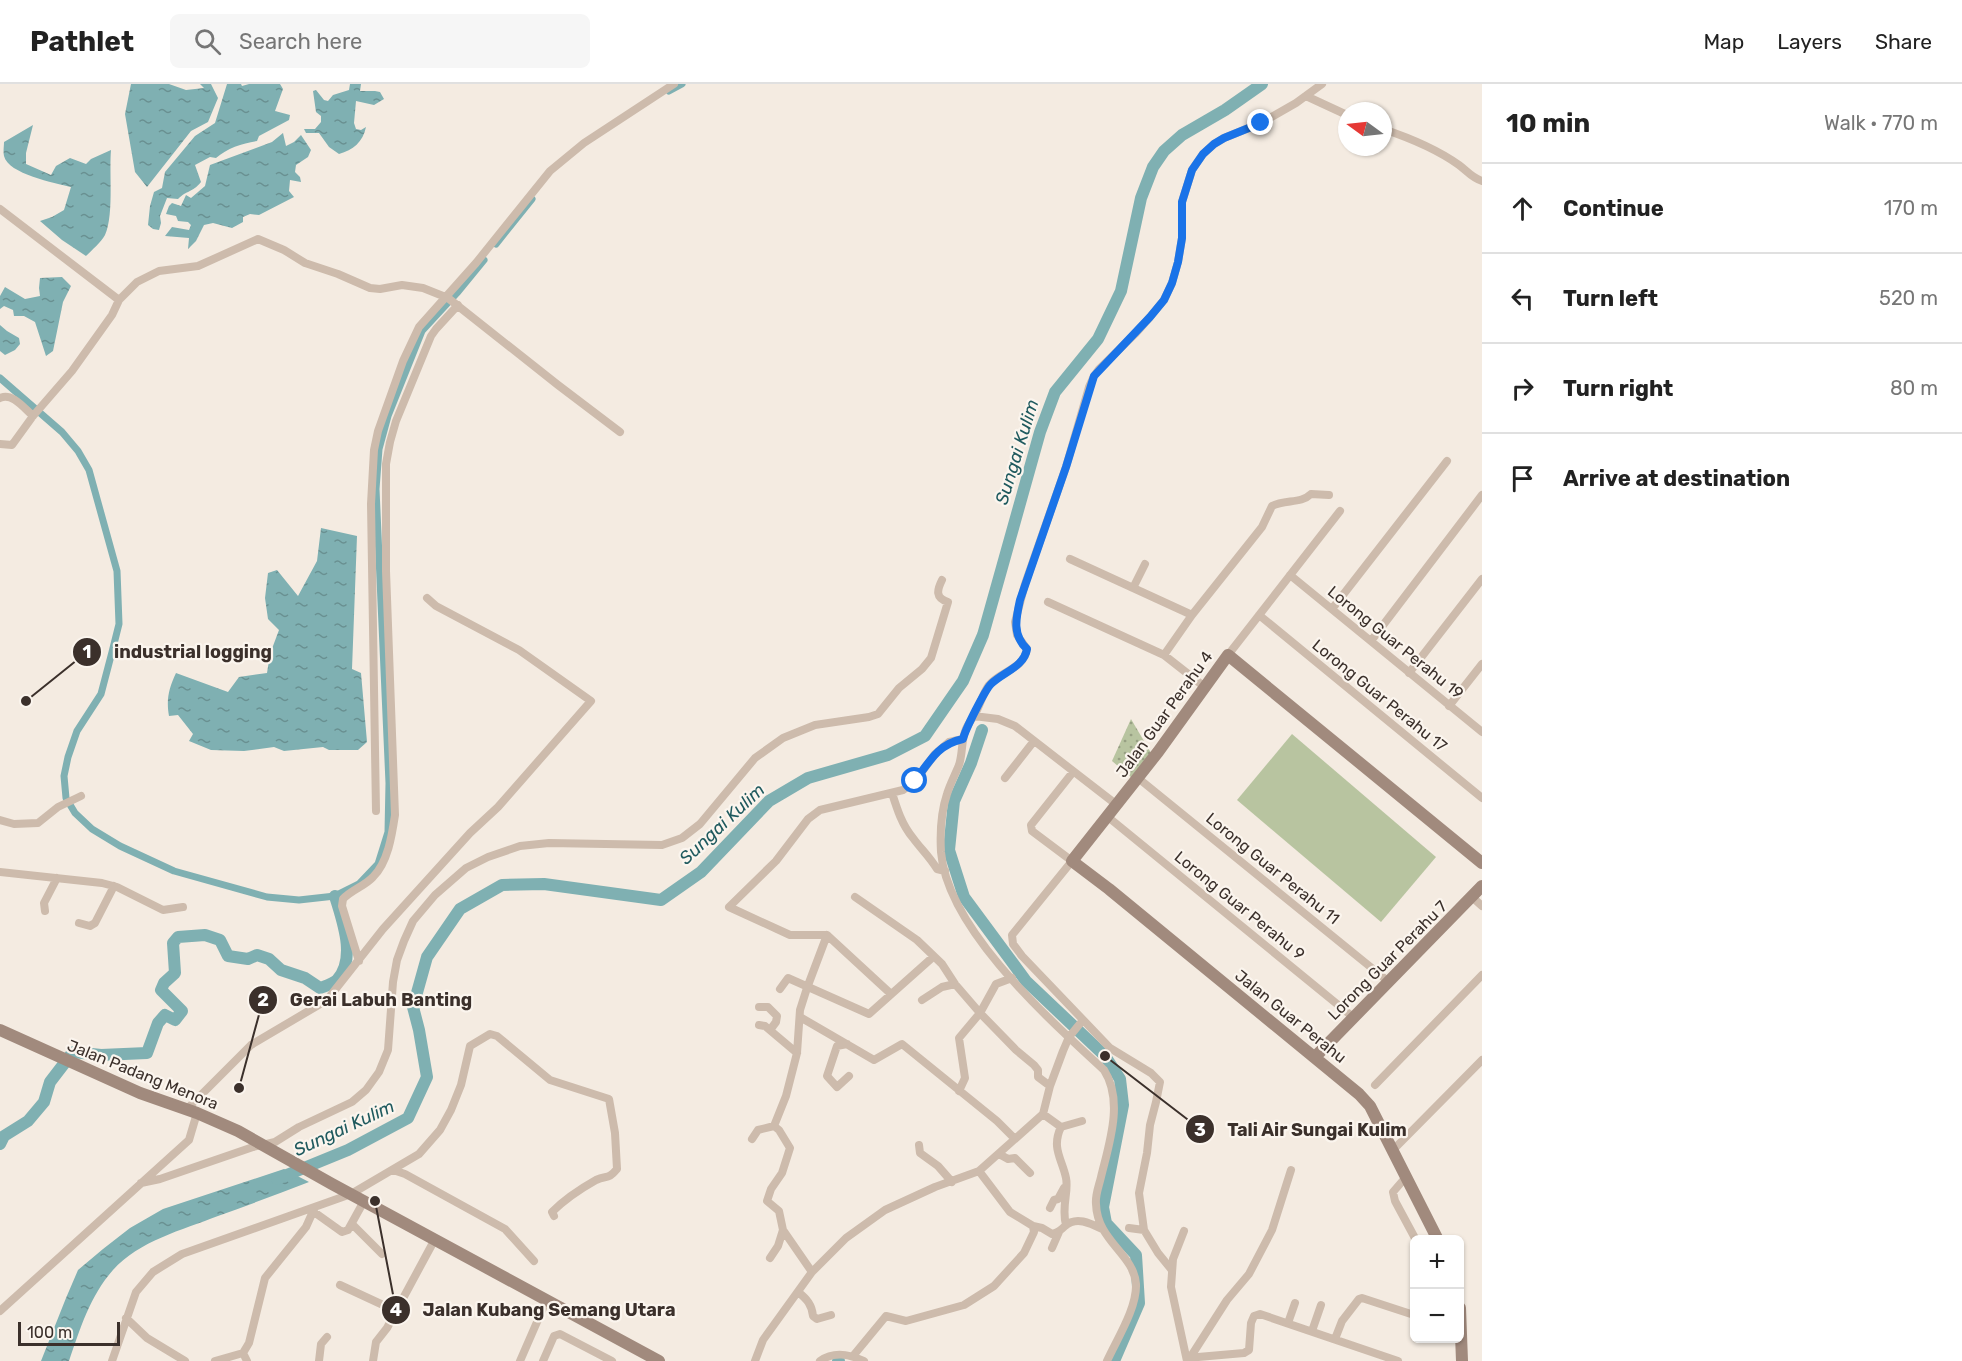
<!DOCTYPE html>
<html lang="en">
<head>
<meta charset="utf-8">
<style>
	body { margin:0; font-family:Rubik,sans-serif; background:#f6f6f6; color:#222 }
	.controls { position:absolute; right:18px; bottom:18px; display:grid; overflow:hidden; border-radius:9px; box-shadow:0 2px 4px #0004 }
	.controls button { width:54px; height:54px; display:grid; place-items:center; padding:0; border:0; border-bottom:2px solid #e0e0e0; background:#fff; color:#222; font:30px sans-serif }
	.compass { position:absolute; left:1338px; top:18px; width:54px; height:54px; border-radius:50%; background:#fff; box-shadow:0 2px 4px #0004; rotate:285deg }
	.scale { position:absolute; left:18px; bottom:15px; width:102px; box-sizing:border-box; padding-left:6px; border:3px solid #3b302b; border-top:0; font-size:16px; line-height:21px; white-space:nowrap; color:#3b302b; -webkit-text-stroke:4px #fbf5ee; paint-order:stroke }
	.stop { position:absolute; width:18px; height:18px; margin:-14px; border:4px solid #1a73e8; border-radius:50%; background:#fff }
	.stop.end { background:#1a73e8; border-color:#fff; box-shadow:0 2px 6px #0008 }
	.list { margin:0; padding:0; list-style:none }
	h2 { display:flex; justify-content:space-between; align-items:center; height:78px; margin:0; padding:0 24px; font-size:26px }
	h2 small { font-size:20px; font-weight:400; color:#767676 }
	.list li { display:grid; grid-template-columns:39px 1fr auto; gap:18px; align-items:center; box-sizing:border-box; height:90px; padding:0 24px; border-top:2px solid #e0e0e0 }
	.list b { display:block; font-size:22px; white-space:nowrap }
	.list em { font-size:20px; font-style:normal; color:#767676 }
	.icon { flex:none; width:33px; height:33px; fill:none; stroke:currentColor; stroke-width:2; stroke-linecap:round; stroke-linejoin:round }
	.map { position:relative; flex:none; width:1482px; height:1277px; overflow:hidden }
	header { display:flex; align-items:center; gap:36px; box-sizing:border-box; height:84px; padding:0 30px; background:#fff; border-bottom:2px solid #e0e0e0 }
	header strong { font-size:28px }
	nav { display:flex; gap:33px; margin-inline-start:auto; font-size:21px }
	.search { width:420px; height:54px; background:#f6f6f6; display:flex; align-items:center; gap:15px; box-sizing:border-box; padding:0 21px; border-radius:9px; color:#767676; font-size:22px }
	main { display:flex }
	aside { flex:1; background:#fff }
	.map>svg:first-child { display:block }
</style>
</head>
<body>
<header>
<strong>Pathlet</strong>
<div class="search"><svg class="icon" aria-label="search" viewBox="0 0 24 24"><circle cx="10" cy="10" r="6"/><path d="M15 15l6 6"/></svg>Search here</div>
<nav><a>Map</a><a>Layers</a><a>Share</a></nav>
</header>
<main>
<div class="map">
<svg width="1482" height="1277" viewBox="0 0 1482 1277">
	<defs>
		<pattern id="park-dots" width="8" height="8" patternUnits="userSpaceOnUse" patternTransform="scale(1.5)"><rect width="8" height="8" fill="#b8c4a0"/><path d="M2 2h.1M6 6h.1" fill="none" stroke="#97a083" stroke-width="1.8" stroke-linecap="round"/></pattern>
		<pattern id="water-ripples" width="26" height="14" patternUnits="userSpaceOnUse" patternTransform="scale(1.5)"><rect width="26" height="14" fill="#7fb0b2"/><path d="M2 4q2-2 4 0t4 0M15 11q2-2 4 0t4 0" fill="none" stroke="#699091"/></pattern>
	</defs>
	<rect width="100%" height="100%" fill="#f4ebe1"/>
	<path fill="#b8c4a0" d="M1292,650L1436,773L1381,838L1237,716Z"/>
	<path fill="url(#park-dots)" d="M1131,635L1151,669L1132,694L1112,677Z"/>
	<path fill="url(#water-ripples)" d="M131,0H169L186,6L204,4L200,0H211L218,14L208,38L191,47L147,103L135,88L125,30Z
		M227,0H241L242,2L249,0H280L283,5L275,27L290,31L289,36L259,52L257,57C243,59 227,64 216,74L210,73L195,81L201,98C192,109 187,106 178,115L167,114L160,132L161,139L159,146L153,145L148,141L150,122L154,108L162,104L165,88L195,52L215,39Z
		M350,0H361L360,7H375L380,8L384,15L374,21L356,17L354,39L356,45L361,46L366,43C363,58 353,66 339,70L329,63L319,49H306L304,45H315L321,38V32L316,28L313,7L316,6L324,16L328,17L333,11L349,6Z
		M33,41L26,69V80L51,91L56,82L70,74L86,80L91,75L111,66C109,89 114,131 105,151C101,158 92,166 86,172L62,156L40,137L52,133L64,126L71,103C55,99 8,90 4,72C3,68 4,62 4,58Z
		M283,49L286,62L294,58L301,51L311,66L308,73L296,81L295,88L300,93L301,98L290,96L289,107L294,113L259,131L250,130L243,133V138L232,144L213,139L204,141L196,157L188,165L189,154L165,152L172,143L189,146L191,141L188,138L178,137L176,132L166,130L169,122L172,119L181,122L186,111L191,114L205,102L210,81L272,58Z
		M62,193L71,202L63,218L53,267L46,272L35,238L24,232H14L13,226L4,222L0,225V212L5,203L25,215L40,212L39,204L40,194Z
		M0,241L7,247L19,254L20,260L15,266L5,271L0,267Z
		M321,444L357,452L352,585L361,589L367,658L358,666H329L323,663L284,667L274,663L244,667L211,666L189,657L193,650L178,631L169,632C166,615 169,604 176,589L228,608L239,593L267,589L270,570L279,546L268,535L265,514L268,489L277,486L298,512L317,477Z
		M284,1085L309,1098C279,1110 248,1121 218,1132C182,1146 139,1157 113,1186C90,1212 80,1245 69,1277H41L66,1214L78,1186L103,1165L130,1144L163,1125Z"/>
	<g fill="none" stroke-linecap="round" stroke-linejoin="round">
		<path stroke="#7fb0b2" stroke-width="7" d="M669,7L682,0
			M496,160L532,115
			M0,294L62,348L78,367L89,386L117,487L119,540L112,568L101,610L77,647L68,673L64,692L66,714L75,729L92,745L120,762L174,787L267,813L299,816L335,812L359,800L378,780L388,748L389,699L376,405L379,365L388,332L422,247L457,209L484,176"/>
		<path stroke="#7fb0b2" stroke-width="12" d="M982,646L971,679L954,717L949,766L964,813L1026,897L1105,972L1120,995L1123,1021L1103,1123L1106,1139L1136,1171L1139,1219L1114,1277
			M0,1060L4,1052L28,1037L44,1018L50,998L73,968L101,971L147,969L158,939L165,931L175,936L182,927L161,906L164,899L175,889L173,859L178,853L205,851L220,856L228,872L248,875L257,871L269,875L281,886L305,894L320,904C325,902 333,900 337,896C357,874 342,836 335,812
			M277,1095L348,1066L408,1034L427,993L419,946L413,923L427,873L460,825L502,801L544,800L661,816L701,788L769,717L808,694L888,671L925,652L963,597L983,551L1040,348L1055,308L1098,255L1121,207L1141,114L1153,83L1164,67L1182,51L1225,26L1262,0
			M838,1277H839"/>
		<path stroke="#cdbbac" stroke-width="8" d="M1306,12L1347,31
			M1383,45C1407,53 1438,66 1459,81C1467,87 1472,94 1482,97
			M0,125L119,216
			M0,314C12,308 24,324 33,332
			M0,360L12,361L33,332L72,287L112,231L119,216L137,198L159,187L198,182L258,155L284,166L305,179L338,190L370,204L380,205L402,201L423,204L448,214L558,301L620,348
			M1070,475L1192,531
			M1290,491L1482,648
			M1133,504L1145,480
			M1048,518L1164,571L1206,604
			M1332,525L1447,377
			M1259,531L1482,714
			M1371,557L1482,411
			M1164,571L1192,531L1262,443L1272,422C1285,415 1301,420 1311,410L1329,411
			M1228,571L1340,427
			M1409,589L1482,495
			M1449,622L1482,580
			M974,632L998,635L1015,642L1117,721
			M1073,688L1031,741L1032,747L1072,777L1012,851L1013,860L1022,872L1110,964L1151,989L1160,998L1156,1018L1150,1041L1147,1069L1139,1109L1144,1146L1158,1169L1171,1185
			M1005,694L1034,657
			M1138,694L1389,898
			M892,709C897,725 902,741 913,754C921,765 929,772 937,785L945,787
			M376,727L371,420L374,366L378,347L403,277L419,243L476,179L550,87L584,59L674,0
			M1108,733L1353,933
			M0,736L14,740L38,739L58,723L81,712
			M0,788L102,799L117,803L163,826L183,823
			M855,813L917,856L942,880L955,900L980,929L1016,966L1034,981L1038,986V993L1050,1002
			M1472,813L1482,822
			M45,827L44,819L57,794
			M79,839L90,842L95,839L114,802
			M359,877L342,822L343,815C351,806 365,802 373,793C388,778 392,751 395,731L386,487V380L390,358L396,337L431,252L436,245L458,221
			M780,905L788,894L869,930L933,873
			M891,910L827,851H790L729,823L776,777L808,735L820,726L903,706L915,697L935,670L949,658L963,655
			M922,916L942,903L955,900
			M759,923H768L777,932L776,938L770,946
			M800,933L874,976L902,960L997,1037L1014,1054
			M759,941L765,942L797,969
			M847,960L837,962L827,992L837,1003L849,992
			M1375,1001L1482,891
			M959,1007L965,994L959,954L980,929L996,900L1012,894
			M187,1025L251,961L327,916L383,845L470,749L498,723L591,617L519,566L436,522L427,514
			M1043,1030L1061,1043L1082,1037
			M1061,1043C1051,1064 1062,1075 1066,1094C1069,1108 1061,1123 1066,1141
			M752,1055L758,1046L774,1042L786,1012L797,969L800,926L807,904L827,851
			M919,1061L920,1069L938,1082L952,1098
			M1392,1067L1482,976
			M999,1070L1008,1075L1015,1074L1030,1089
			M393,1086L405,1090L505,1145L534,1177
			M979,1087L1010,1128L1033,1142L1042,1144L1052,1150C1058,1148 1060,1147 1065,1142C1076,1132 1090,1139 1102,1145
			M1406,1093L1393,1108L1395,1117L1416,1156
			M141,1099L160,1095L253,1063L275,1058L299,1043L352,1018L366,1006L379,988L388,966L393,898L397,876L404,857L413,837L435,811L466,784L488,773L520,762L549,759L662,761L682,754L700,740L755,674L783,654L815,641L869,633L878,630L899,604L922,585L931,574L948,518C935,514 937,506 942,496
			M1050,1124L1054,1116L1058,1115L1064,1104
			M314,1128L342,1148L348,1146L364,1117
			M352,1140L382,1170
			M1129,1144L1144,1146
			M783,1146L812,1188
			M1184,1147L1173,1175L1171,1203L1187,1277
			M1052,1164L1059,1148
			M770,1174L778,1162L783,1146L779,1127L767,1117L771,1105L782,1089L790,1064L779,1046L774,1042
			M340,1201L396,1227
			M798,1208C807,1215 812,1221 813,1232L817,1235L831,1231
			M0,1227L189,1056L197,1029
			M126,1234L147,1254L185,1277
			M1288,1239L1295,1219
			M1312,1247L1321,1221
			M1335,1255L1342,1237L1359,1215L1362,1214L1414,1231
			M243,1269L247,1277
			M853,1272L886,1232L906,1237L964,1221L994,1202L1024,1169L1034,1148L1033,1142
			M112,1277L136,1208L153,1188L182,1170L351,1110L419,1070L440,1046L451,1026L461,1001L470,962L490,950L497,952L550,996L609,1015L615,1049L617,1085C608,1096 607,1091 596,1096C580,1105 565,1115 552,1128L554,1132
			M215,1277L243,1269L249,1259L265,1194L306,1143L315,1123
			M319,1277L321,1260L327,1253
			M373,1277L376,1258L387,1244L435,1155
			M520,1277L547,1215
			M543,1277L554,1252L560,1250L612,1277
			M755,1277L763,1256L812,1188L846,1154L885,1126L935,1103L979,1087L1043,1030L1050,1002L1063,967L1069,953L1083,936
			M820,1277C834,1267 849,1270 864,1277
			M1107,1277C1117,1255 1137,1224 1136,1200C1134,1170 1097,1157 1096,1120C1095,1111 1099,1102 1101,1093C1109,1060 1124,1017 1104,986C1050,936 947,845 941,768C940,750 941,728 947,710C950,700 955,691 959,681C963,669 961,656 966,645C968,640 972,635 975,630C980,621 983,609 989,601C1001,587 1024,585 1027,565L1017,551L1015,538L1025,500L1066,383L1089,303L1094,292L1099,285L1135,250L1150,233L1164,216L1172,199L1178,178L1182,154V118L1192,86L1203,70L1214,60L1224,54L1261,39L1296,19L1322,0
			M1188,1277L1227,1216L1249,1190L1272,1146L1291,1086
			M1190,1277L1198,1273L1244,1269L1249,1266L1251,1239L1254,1232L1260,1230L1398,1277"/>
		<path stroke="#a18a7d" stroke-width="12" d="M0,946L140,1009L197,1029L238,1047L332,1100L659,1277
			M1315,973L1482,802
			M1438,1156L1370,1022L1359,1010L1109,805L1072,777L1158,668L1228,571L1482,779
			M1460,1224L1462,1277"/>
	</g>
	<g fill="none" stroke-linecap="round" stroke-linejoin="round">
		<path stroke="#1a73e8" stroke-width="8" d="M915,697C929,678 938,660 963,655C965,646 985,606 991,600C1003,588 1024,583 1027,565C1012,551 1016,534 1020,516L1066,383L1094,292L1150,233L1164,216L1172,199L1178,178L1182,154V118L1192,86L1203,70L1214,60L1224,54L1261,39"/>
	</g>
	<g text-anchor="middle" stroke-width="4.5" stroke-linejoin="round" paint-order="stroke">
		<g font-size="16" fill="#3b302b" stroke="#fbf5ee">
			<text transform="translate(1396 558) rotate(39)" y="6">Lorong Guar Perahu 19</text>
			<text transform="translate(1380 611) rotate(39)" y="6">Lorong Guar Perahu 17</text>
			<text transform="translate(1164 630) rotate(-54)" y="6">Jalan Guar Perahu 4</text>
			<text transform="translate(1273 784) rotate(39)" y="6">Lorong Guar Perahu 11</text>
			<text transform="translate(1240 821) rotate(39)" y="6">Lorong Guar Perahu 9</text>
			<text transform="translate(1387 876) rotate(-45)" y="6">Lorong Guar Perahu 7</text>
			<text transform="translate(1291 932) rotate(39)" y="6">Jalan Guar Perahu</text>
			<text transform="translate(143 990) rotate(22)" y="6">Jalan Padang Menora</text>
		</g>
		<g font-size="18" font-style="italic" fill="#1f5a5e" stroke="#fbf5ee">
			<text transform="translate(1017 368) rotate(-73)" y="6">Sungai Kulim</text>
			<text transform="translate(722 740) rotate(-43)" y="6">Sungai Kulim</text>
			<text transform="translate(344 1044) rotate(-25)" y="6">Sungai Kulim</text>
		</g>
	</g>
	<path fill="none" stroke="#3b302b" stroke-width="2" d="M26 617L87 568M239 1004L263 916M1105 972L1200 1045M375 1117L396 1226"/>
	<g fill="#3b302b" stroke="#fbf5ee" stroke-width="2">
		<circle cx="26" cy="617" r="6"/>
		<circle cx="239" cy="1004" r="6"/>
		<circle cx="1105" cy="972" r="6"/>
		<circle cx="375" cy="1117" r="6"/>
		<circle cx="87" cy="568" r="15"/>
		<circle cx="263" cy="916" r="15"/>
		<circle cx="1200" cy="1045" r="15"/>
		<circle cx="396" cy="1226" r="15"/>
	</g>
	<g font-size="18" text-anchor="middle" font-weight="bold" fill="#fff">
		<text x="87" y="574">1</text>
		<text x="263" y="922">2</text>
		<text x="1200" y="1052">3</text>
		<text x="396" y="1232">4</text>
	</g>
	<g font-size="18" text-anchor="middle" font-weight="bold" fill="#3b302b" stroke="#fbf5ee" stroke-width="4.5" stroke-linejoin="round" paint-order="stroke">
		<text x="193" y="574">industrial logging</text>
		<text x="381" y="922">Gerai Labuh Banting</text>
		<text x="1317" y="1052">Tali Air Sungai Kulim</text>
		<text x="549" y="1232">Jalan Kubang Semang Utara</text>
	</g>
</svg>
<div class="controls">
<button>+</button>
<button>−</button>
</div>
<svg class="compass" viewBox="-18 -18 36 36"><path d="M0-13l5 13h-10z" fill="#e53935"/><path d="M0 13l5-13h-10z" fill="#767676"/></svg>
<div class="scale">100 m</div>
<div class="stop" style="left:915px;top:697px"></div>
<div class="stop end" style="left:1261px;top:39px"></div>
</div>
<aside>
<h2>10 min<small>Walk · 770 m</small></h2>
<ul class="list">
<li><svg class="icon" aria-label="ahead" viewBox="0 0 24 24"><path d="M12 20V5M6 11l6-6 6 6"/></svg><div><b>Continue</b></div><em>170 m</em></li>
<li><svg class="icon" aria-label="left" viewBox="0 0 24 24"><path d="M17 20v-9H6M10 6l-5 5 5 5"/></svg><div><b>Turn left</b></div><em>520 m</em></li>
<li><svg class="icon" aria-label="right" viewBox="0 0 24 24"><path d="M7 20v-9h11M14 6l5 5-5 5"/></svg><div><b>Turn right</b></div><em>80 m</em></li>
<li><svg class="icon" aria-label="arrive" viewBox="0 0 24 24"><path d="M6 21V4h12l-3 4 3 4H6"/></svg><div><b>Arrive at destination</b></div></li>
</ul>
</aside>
</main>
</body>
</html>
